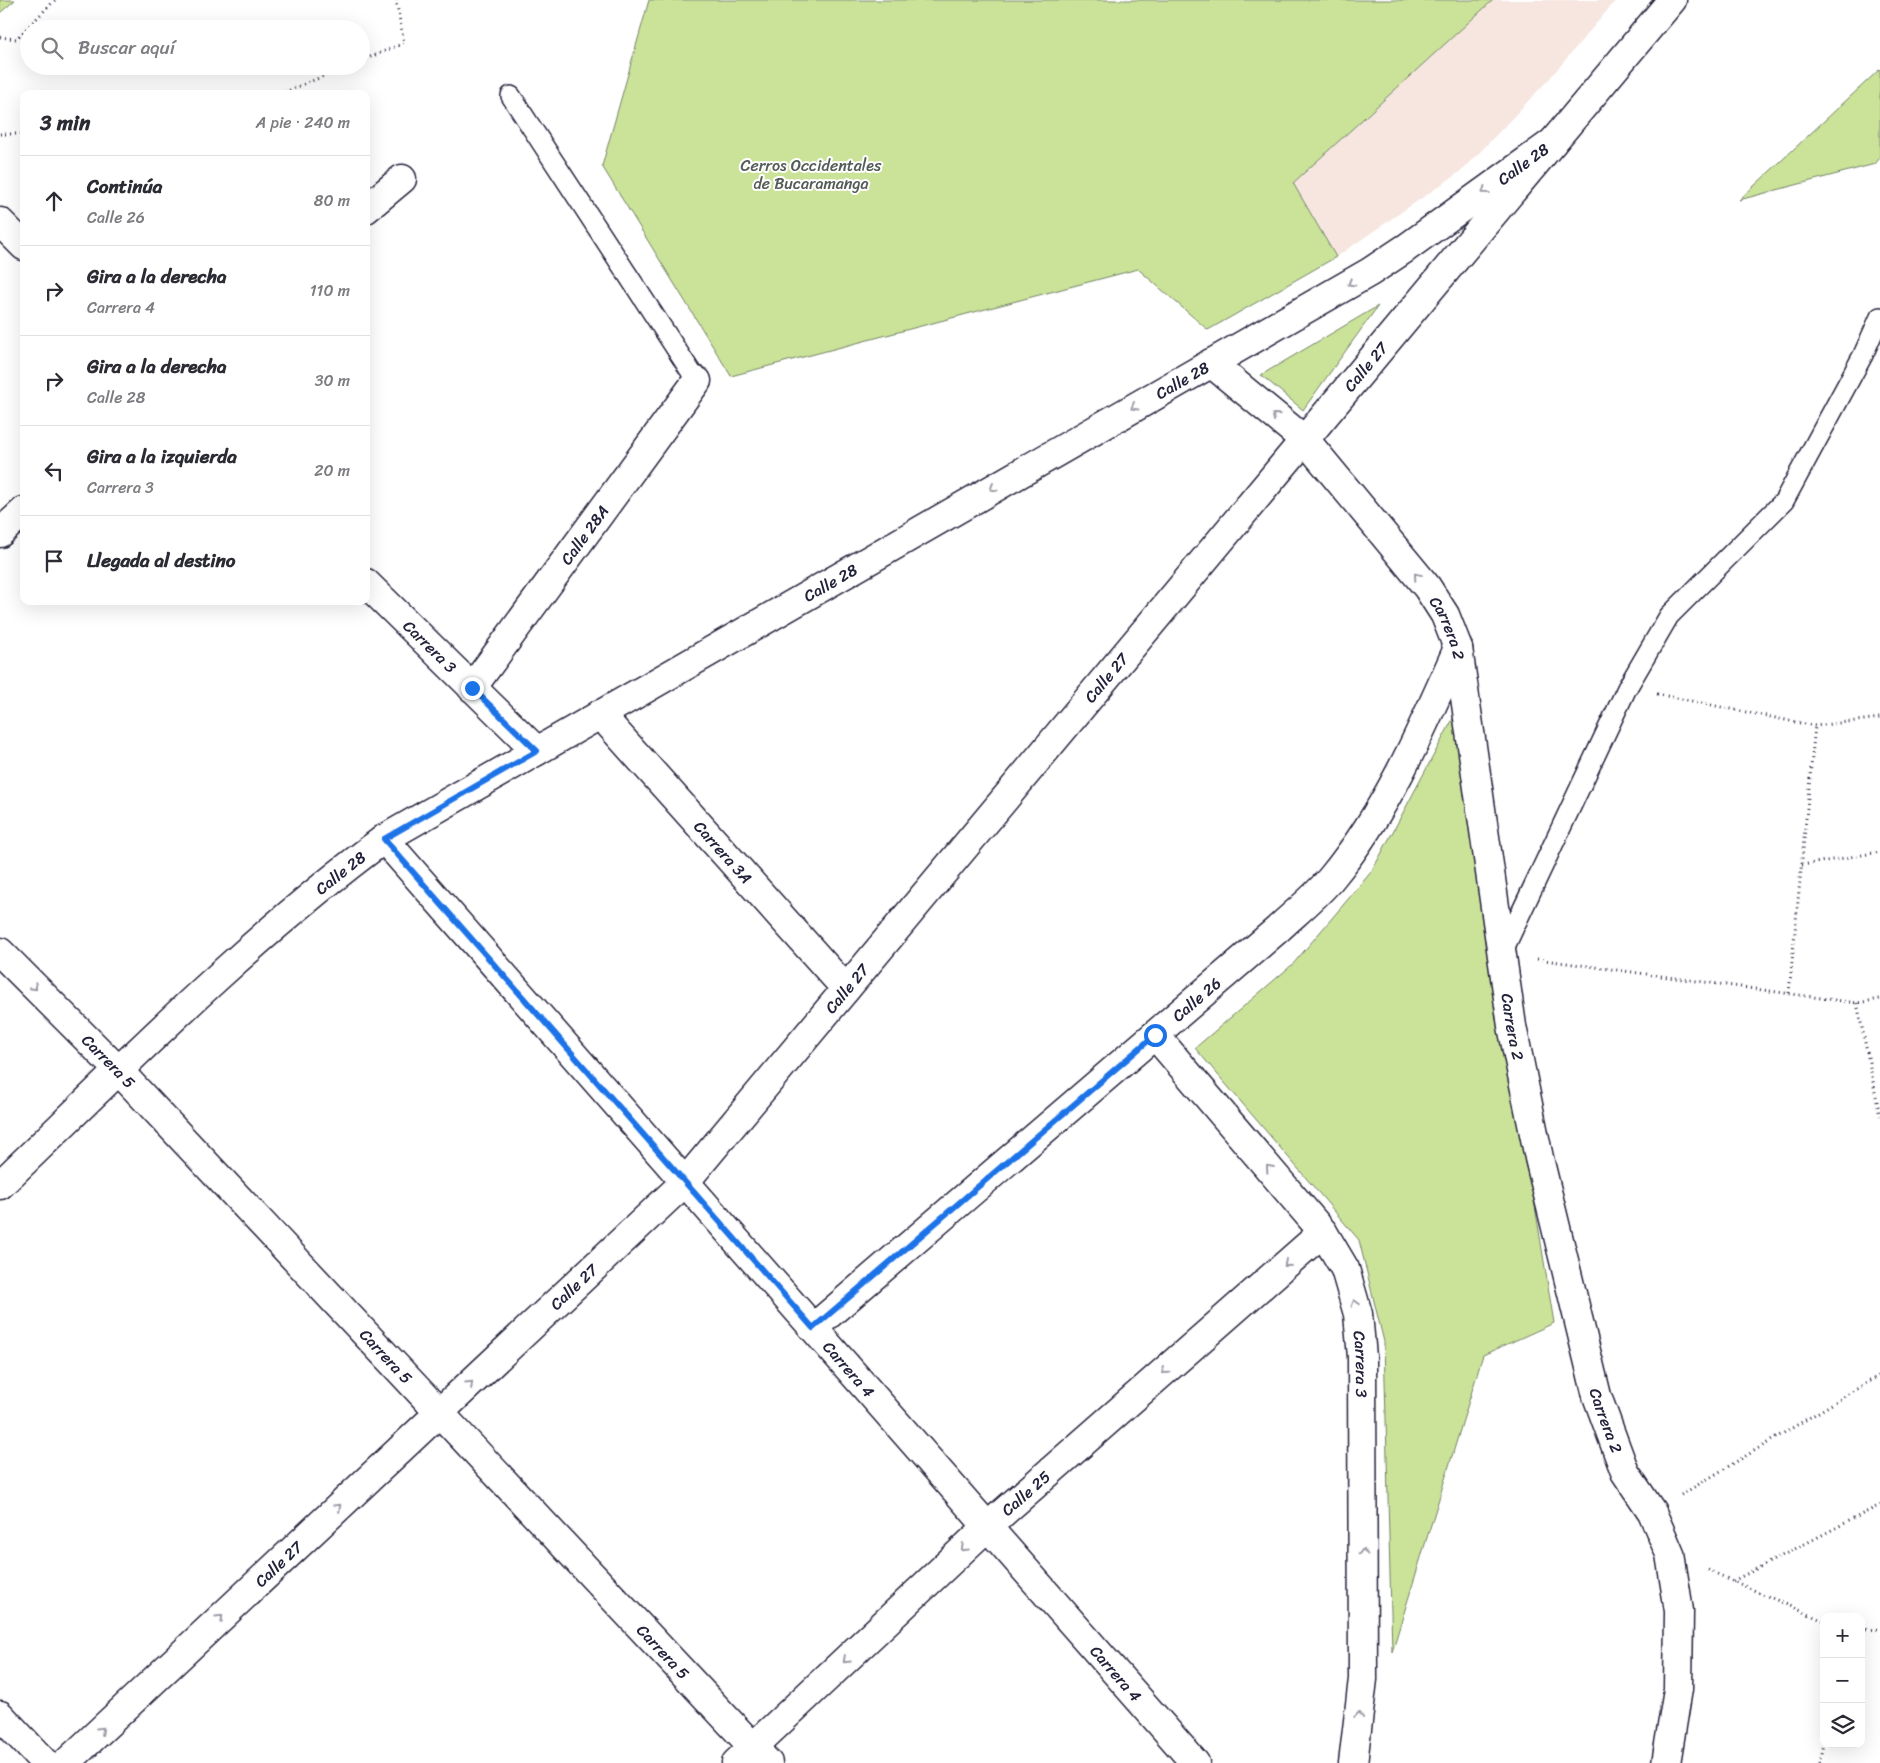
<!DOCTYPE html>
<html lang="es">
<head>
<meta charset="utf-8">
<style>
	body { margin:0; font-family:Sriracha,sans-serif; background:#f2f2f3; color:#2b2b33 }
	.controls { position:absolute; right:15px; bottom:15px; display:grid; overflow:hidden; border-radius:10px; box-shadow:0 5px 20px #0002 }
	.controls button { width:45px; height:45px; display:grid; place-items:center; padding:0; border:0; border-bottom:1px solid #e1e1e2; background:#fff; color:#2b2b33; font:25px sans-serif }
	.stop { position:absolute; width:15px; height:15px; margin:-11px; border:4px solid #1a73e8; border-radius:50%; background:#fff }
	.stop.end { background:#1a73e8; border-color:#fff; box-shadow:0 1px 5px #0008 }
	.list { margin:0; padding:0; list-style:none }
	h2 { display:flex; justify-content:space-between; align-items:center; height:65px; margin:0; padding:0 20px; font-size:21px }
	h2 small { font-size:16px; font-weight:400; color:#7c7c81 }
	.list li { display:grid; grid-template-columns:32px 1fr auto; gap:15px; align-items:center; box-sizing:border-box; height:90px; padding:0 20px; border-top:1px solid #e1e1e2 }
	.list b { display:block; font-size:19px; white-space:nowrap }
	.list p { margin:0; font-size:16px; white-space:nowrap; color:#7c7c81 }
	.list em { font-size:16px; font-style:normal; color:#7c7c81 }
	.icon { flex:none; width:28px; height:28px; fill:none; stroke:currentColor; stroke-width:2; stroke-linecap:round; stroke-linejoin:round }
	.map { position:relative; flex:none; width:1880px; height:1763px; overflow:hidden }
	.search { position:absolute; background:#fff; box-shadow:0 5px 20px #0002; left:20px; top:20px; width:350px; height:55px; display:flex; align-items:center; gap:12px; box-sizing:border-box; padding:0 18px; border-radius:28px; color:#7c7c81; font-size:19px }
	.panel { position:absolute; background:#fff; box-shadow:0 5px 20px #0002; left:20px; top:90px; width:350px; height:515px; border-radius:10px }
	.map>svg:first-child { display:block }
</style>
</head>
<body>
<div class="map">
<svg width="1880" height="1763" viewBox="0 0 1880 1763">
	<rect width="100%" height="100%" fill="#fff"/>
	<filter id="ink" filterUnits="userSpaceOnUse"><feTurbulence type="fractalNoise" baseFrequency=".02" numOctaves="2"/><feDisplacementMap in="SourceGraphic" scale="10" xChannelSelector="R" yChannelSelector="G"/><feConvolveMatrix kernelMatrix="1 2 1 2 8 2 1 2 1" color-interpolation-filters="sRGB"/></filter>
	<g filter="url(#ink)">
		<path fill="#f6e6df" d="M1493,0H1616L1549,79L1464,169L1336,257L1293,183Z"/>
		<path fill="#cae399" stroke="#76826a" d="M0,0H15L0,13Z
			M649,0H1493L1293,183L1336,257L1208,330L1138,269L731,376L602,166Z
			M1880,69V158L1875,164L1739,200Z
			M1378,306L1303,410L1261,375Z
			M1455,715L1554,1323L1483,1355L1392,1652L1384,1342L1359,1240L1195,1048L1293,964L1372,871Z"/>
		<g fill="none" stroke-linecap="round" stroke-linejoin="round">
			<g stroke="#22223b" stroke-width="22">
				<path id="service" d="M511,96L697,381
					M1502,953L1627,688L1669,616L1784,501L1863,355L1880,317"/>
			</g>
			<g stroke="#22223b" stroke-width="31">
				<g id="minor">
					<path d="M366,209L402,179"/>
					<path d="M0,222L24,246"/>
					<path id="s1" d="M1211,363L1307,442L1427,587L1445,615L1458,648L1512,1026L1539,1158L1597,1396L1625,1472L1652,1512L1670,1554L1679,1611L1678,1689L1666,1763"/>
					<path d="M0,533L24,511"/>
					<path id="s2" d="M366,583L537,751"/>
					<path id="s3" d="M472,688L697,381"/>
					<path id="s4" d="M600,714L846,989"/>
					<path id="s5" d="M384,839L1195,1763"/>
					<path id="s6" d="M0,952L119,1071L768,1763"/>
					<path id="s7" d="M1155,1035L1323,1232L1345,1269L1358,1314L1362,1357L1363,1679L1353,1763"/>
					<path id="s8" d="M813,1328L1278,929C1296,912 1318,895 1333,876C1388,809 1423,727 1458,648"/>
					<path d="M0,1715L45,1763"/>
					<path id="s9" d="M736,1763L988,1526L1323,1232"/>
				</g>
			</g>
			<g stroke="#22223b" stroke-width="31">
				<g id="tertiary">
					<path id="s10" d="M0,1185C124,1066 246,941 384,839L1370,272L1406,248L1553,142L1672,0"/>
					<path id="s11" d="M66,1763L685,1182L1553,142"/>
				</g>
			</g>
			<path stroke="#22223b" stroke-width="3" stroke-dasharray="1 4" stroke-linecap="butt" d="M0,37L16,39L55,0
				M361,61L404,43L396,0
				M280,94L348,66
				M0,134H24
				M1657,694L1815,726L1880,718
				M1802,865L1880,852
				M1537,959L1857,1003L1880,999
				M1789,993L1815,726
				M1857,1003L1880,1116
				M1681,1495L1880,1375
				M1708,1570L1824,1621
				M1733,1581L1880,1505
				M1861,1630L1880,1629
				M1820,1763L1824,1744"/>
			<use href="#service" stroke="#fff" stroke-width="19"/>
			<use href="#minor" stroke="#fff" stroke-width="28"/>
			<use href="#tertiary" stroke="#fff" stroke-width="28"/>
		</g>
		<defs><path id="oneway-chevron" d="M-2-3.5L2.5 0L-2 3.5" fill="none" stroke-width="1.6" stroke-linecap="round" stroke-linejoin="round" transform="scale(1.25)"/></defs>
		<g stroke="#9c9ca7">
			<use href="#oneway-chevron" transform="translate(1485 191) rotate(144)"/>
			<use href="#oneway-chevron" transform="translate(1351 283) rotate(150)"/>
			<use href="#oneway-chevron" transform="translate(1134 407) rotate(150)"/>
			<use href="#oneway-chevron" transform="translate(1275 416) rotate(-140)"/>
			<use href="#oneway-chevron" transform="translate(993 488) rotate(150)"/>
			<use href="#oneway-chevron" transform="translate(1417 576) rotate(-130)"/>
			<use href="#oneway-chevron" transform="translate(34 987) rotate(45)"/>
			<use href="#oneway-chevron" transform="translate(1269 1168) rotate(-131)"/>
			<use href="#oneway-chevron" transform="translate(1287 1264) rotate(139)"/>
			<use href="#oneway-chevron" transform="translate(1355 1303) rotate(-106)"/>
			<use href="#oneway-chevron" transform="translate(1165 1371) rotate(139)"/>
			<use href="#oneway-chevron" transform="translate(470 1384) rotate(-43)"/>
			<use href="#oneway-chevron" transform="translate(338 1507) rotate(-43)"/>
			<use href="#oneway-chevron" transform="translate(964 1548) rotate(137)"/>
			<use href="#oneway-chevron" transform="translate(1363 1552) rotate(-90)"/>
			<use href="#oneway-chevron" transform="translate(220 1618) rotate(-43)"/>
			<use href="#oneway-chevron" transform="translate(846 1660) rotate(137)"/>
			<use href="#oneway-chevron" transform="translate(1359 1715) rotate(-84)"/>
			<use href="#oneway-chevron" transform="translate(101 1730) rotate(-43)"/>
		</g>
	</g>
	<g fill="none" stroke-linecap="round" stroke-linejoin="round" filter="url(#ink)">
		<path stroke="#1a73e8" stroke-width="6" d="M472,688L537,751L384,839L813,1328L1155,1035"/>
	</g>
	<g text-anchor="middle" stroke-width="4" stroke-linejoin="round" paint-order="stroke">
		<g font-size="16" fill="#22223b" stroke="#fff">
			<text dy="6" stroke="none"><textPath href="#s10" startOffset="1842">Calle 28</textPath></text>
			<text dy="6" stroke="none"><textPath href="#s11" startOffset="1911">Calle 27</textPath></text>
			<text dy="6" stroke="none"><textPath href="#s10" startOffset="1438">Calle 28</textPath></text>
			<text dy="6" stroke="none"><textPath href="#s3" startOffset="190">Calle 28A</textPath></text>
			<text dy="6" stroke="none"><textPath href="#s10" startOffset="1032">Calle 28</textPath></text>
			<text dy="6" stroke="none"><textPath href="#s1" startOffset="359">Carrera 2</textPath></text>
			<text dy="6" stroke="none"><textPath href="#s2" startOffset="90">Carrera 3</textPath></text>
			<text dy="6" stroke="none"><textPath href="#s11" startOffset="1506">Calle 27</textPath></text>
			<text dy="6" stroke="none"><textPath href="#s4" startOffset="185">Carrera 3A</textPath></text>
			<text dy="6" stroke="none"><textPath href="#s10" startOffset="462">Calle 28</textPath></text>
			<text dy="6" stroke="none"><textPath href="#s11" startOffset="1101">Calle 27</textPath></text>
			<text dy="6" stroke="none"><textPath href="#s8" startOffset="505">Calle 26</textPath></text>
			<text dy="6" stroke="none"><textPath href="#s1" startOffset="764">Carrera 2</textPath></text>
			<text dy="6" stroke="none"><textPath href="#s6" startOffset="154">Carrera 5</textPath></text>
			<text dy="6" stroke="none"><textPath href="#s11" startOffset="696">Calle 27</textPath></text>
			<text dy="6" stroke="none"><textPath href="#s6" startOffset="559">Carrera 5</textPath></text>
			<text dy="6" stroke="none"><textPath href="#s7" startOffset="399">Carrera 3</textPath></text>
			<text dy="6" stroke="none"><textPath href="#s5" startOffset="705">Carrera 4</textPath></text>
			<text dy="6" stroke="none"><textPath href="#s1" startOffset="1169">Carrera 2</textPath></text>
			<text dy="6" stroke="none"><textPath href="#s9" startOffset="396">Calle 25</textPath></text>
			<text dy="6" stroke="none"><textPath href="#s11" startOffset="291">Calle 27</textPath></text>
			<text dy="6" stroke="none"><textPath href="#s6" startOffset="964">Carrera 5</textPath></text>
			<text dy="6" stroke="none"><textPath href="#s5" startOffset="1110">Carrera 4</textPath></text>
		</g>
		<g font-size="16" fill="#545c57" stroke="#fff">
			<text x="811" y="171">Cerros Occidentales<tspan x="811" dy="18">de Bucaramanga</tspan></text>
		</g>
	</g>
</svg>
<div class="controls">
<button>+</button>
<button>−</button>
<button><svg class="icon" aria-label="layers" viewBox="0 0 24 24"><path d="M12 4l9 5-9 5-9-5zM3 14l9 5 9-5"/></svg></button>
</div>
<div class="stop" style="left:1155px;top:1035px"></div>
<div class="stop end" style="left:472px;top:688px"></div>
<div class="search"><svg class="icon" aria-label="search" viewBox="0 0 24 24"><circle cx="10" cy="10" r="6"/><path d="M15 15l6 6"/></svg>Buscar aquí</div>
<section class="panel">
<h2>3 min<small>A pie · 240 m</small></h2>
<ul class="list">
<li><svg class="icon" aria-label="ahead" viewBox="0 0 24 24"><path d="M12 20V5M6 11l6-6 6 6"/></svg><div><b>Continúa</b><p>Calle 26</p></div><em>80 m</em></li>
<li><svg class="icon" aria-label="right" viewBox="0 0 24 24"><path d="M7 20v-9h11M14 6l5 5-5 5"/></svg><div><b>Gira a la derecha</b><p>Carrera 4</p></div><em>110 m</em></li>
<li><svg class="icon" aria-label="right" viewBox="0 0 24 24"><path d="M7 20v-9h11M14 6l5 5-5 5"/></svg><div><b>Gira a la derecha</b><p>Calle 28</p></div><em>30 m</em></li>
<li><svg class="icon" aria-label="left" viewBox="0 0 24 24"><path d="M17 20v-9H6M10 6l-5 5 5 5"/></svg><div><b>Gira a la izquierda</b><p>Carrera 3</p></div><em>20 m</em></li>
<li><svg class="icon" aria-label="arrive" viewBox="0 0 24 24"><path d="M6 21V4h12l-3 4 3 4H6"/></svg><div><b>Llegada al destino</b></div></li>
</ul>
</section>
</div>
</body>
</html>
